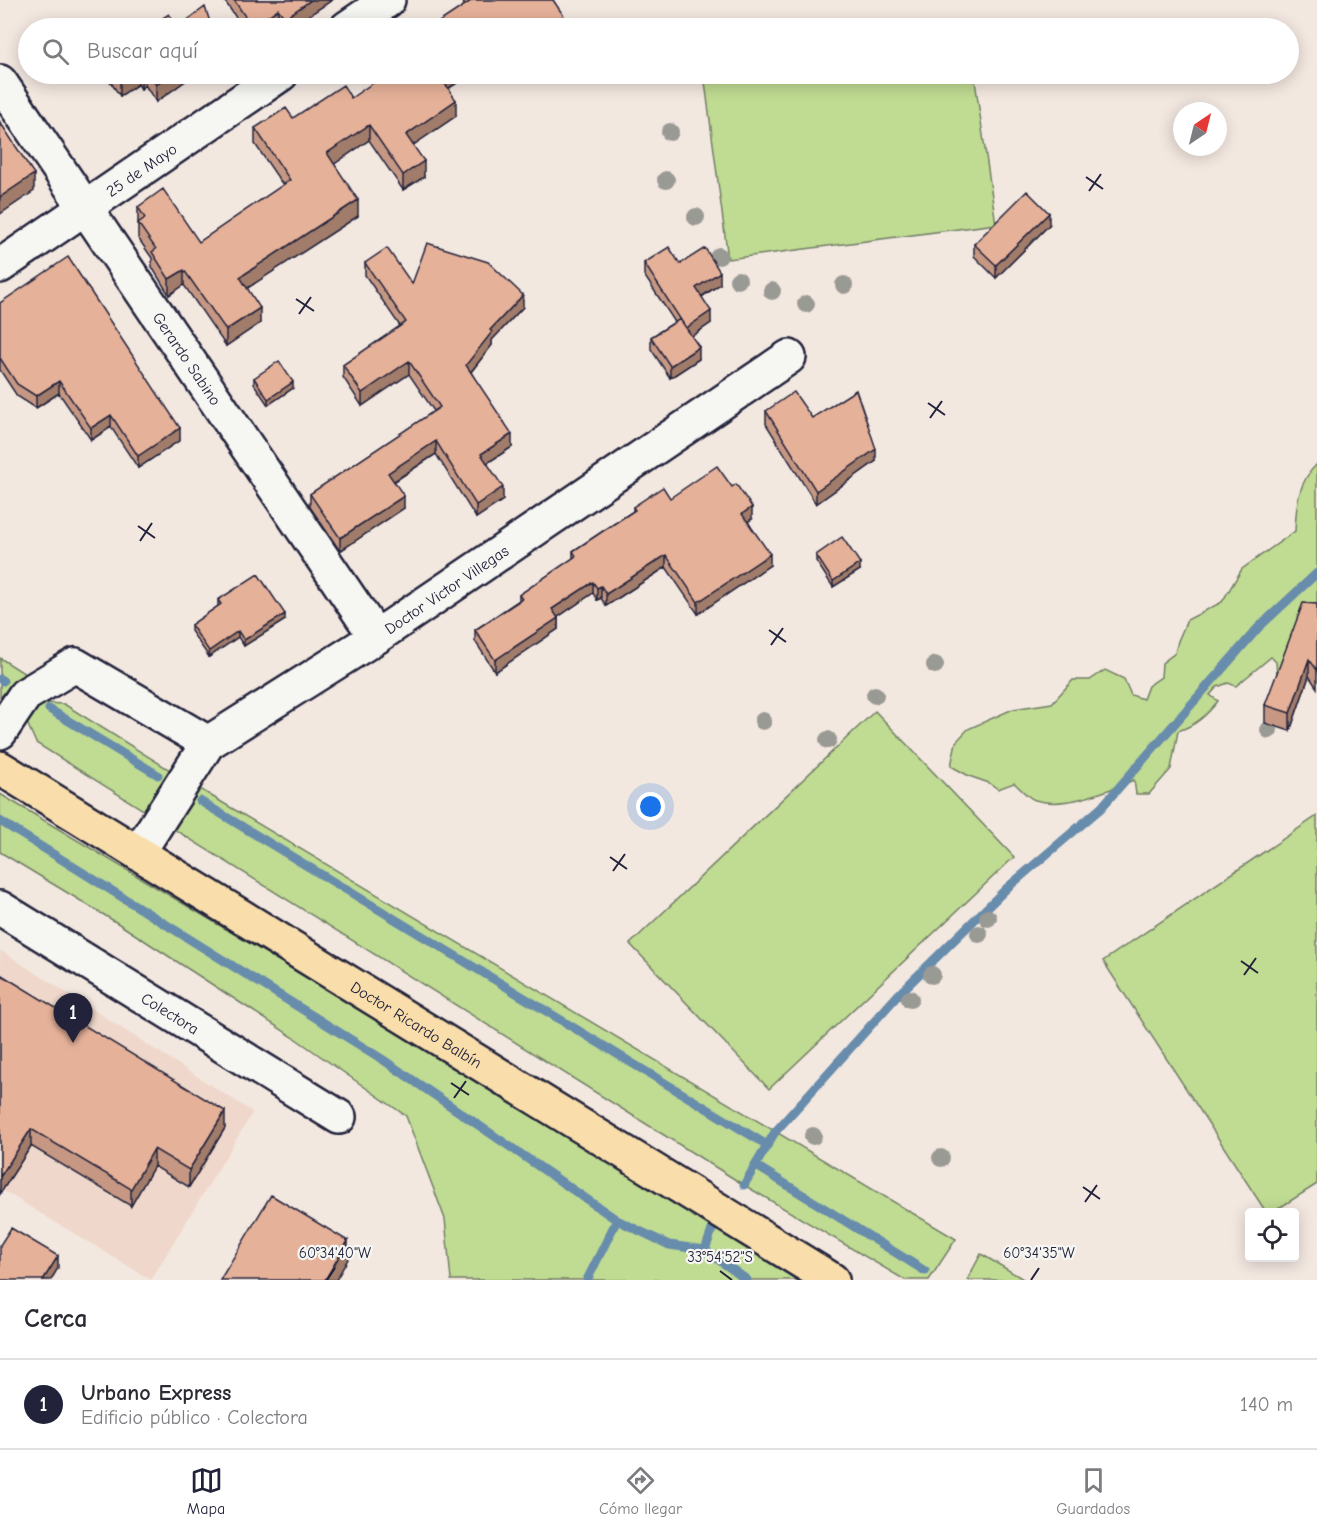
<!DOCTYPE html>
<html lang="es">
<head>
<meta charset="utf-8">
<style>
	body { margin:0; font-family:"Comic Neue",sans-serif; background:#f2f2f3; color:#2b2b33 }
	.controls { position:absolute; right:18px; bottom:18px; display:grid; overflow:hidden; border-radius:6px; box-shadow:0 3px 15px #0003 }
	.controls button { width:54px; height:54px; display:grid; place-items:center; padding:0; border:0; border-bottom:2px solid #e1e1e2; background:#fff; color:#2b2b33; font:30px sans-serif }
	.compass { position:absolute; left:1173px; top:102px; width:54px; height:54px; border-radius:50%; background:#fff; box-shadow:0 3px 15px #0003; rotate:35deg }
	.you { position:absolute; left:651px; top:807px; width:21px; height:21px; margin:-15px; border:4px solid #fff; border-radius:50%; background:#1a73e8; box-shadow:0 0 0 9px #1a73e833 }
	.badge { display:grid; place-items:center; width:39px; height:39px; border-radius:50%; background:#22223b; color:#fff; font-size:20px; font-weight:700 }
	.pin { position:absolute; translate:-50% -50px; filter:drop-shadow(0 2px 3px #0008) }
	.pin::after { content:''; position:absolute; top:32px; width:21px; height:18px; background:inherit; clip-path:polygon(0 0,100% 0,50% 100%) }
	.list { margin:0; padding:0; list-style:none }
	h2 { display:flex; justify-content:space-between; align-items:center; height:78px; margin:0; padding:0 24px; font-size:26px }
	h2 small { font-size:20px; font-weight:400; color:#7c7c81 }
	.list li { display:grid; grid-template-columns:39px 1fr auto; gap:18px; align-items:center; box-sizing:border-box; height:90px; padding:0 24px; border-top:2px solid #e1e1e2 }
	.list b { display:block; font-size:22px; white-space:nowrap }
	.list p { margin:0; font-size:20px; white-space:nowrap; color:#7c7c81 }
	.list em { font-size:20px; font-style:normal; color:#7c7c81 }
	.icon { flex:none; width:33px; height:33px; fill:none; stroke:currentColor; stroke-width:2; stroke-linecap:round; stroke-linejoin:round }
	.map { position:relative; flex:none; width:1317px; height:1280px; overflow:hidden }
	.search { position:absolute; background:#fff; box-shadow:0 3px 15px #0003; left:18px; right:18px; top:18px; height:66px; display:flex; align-items:center; gap:15px; box-sizing:border-box; padding:0 21px; border-radius:33px; color:#7c7c81; font-size:22px }
	.sheet { height:168px; background:#fff }
	nav { display:flex; justify-content:space-around; align-items:center; box-sizing:border-box; height:84px; border-top:2px solid #e1e1e2; background:#fff; font-size:16px; color:#7c7c81 }
	nav a { display:grid; justify-items:center; gap:3px }
	nav .on { color:#22223b }
	.map>svg:first-child { display:block }
</style>
</head>
<body>
<div class="map">
<svg width="1317" height="1280" viewBox="0 0 1317 1280">
	<rect width="100%" height="100%" fill="#f3e8e0"/>
	<filter id="ink" filterUnits="userSpaceOnUse"><feTurbulence type="fractalNoise" baseFrequency=".0167" numOctaves="2"/><feDisplacementMap in="SourceGraphic" scale="12" xChannelSelector="R" yChannelSelector="G"/><feConvolveMatrix kernelMatrix="1 2 1 2 8 2 1 2 1" color-interpolation-filters="sRGB"/></filter>
	<g filter="url(#ink)">
		<path fill="#efd8cb" d="M0,950L253,1112L151,1280L0,1189Z"/>
		<path fill="#c0db92" stroke="#717e66" stroke-width="1.5" d="M766,74H974L996,224L728,259L705,82Z
			M1317,464V663L1277,675L1276,662L1271,657L1236,686L1228,683L1217,687L1210,695L1218,701C1206,716 1196,725 1178,731L1171,769L1149,794H1136L1134,780C1107,791 1065,809 1035,800C1028,798 1020,788 1014,783L998,789L989,783L969,776L951,766L956,742L968,729L1013,709L1052,703L1073,680H1090L1105,670L1124,679L1131,695L1143,699L1148,686L1161,677L1162,663L1175,653L1178,641L1187,620L1222,602L1242,569L1295,531C1296,506 1298,482 1317,464Z
			M0,658L27,675L0,697Z
			M43,703L64,704L213,797L956,1239L929,1280H905L744,1185L36,743L24,716Z
			M875,711L1014,857L769,1089L630,944Z
			M0,794L473,1077L797,1280H451L445,1219L406,1116L293,1037L119,924L0,852Z
			M1317,816V1184L1273,1212H1266L1103,961Z
			M981,1254L1025,1280H967Z"/>
		<g fill="none" stroke-linecap="round" stroke-linejoin="round">
			<path stroke="#688cac" stroke-width="9" d="M0,679L3,681
				M49,709L158,775
				M200,801L767,1145
				M0,821L382,1059L617,1220
				M755,1165L925,1271
				M744,1185L775,1132L898,995L1007,888L1101,808L1258,628L1317,573
				M705,1250L747,1280
				M587,1280L617,1220L669,1245L705,1250L713,1227"/>
			<g stroke="#22223b" stroke-width="38">
				<g id="minor">
					<path d="M347,28L388,0"/>
					<path id="s1" d="M0,82L376,637"/>
					<path id="s2" d="M0,266L281,74"/>
					<path d="M0,732L25,695L75,665L208,743"/>
					<path id="s3" d="M138,853L208,743L376,637L789,357"/>
					<path id="s4" d="M0,908L339,1117"/>
				</g>
			</g>
			<g stroke="#22223b" stroke-width="38">
				<g id="major">
					<path id="s5" d="M0,768L832,1280"/>
				</g>
			</g>
			<use href="#minor" stroke="#f6f6f2" stroke-width="33"/>
			<use href="#major" stroke="#f9deab" stroke-width="33"/>
		</g>
		<g fill="#9a9a94">
			<circle cx="670" cy="132" r="9"/>
			<circle cx="666" cy="180" r="9"/>
			<circle cx="696" cy="217" r="9"/>
			<circle cx="719" cy="256" r="9"/>
			<circle cx="738" cy="280" r="9"/>
			<circle cx="844" cy="285" r="9"/>
			<circle cx="772" cy="291" r="9"/>
			<circle cx="806" cy="304" r="9"/>
			<circle cx="935" cy="665" r="9"/>
			<circle cx="875" cy="695" r="9"/>
			<circle cx="763" cy="721" r="9"/>
			<circle cx="1269" cy="730" r="9"/>
			<circle cx="828" cy="740" r="9"/>
			<circle cx="988" cy="918" r="9"/>
			<circle cx="979" cy="934" r="9"/>
			<circle cx="932" cy="975" r="9"/>
			<circle cx="910" cy="999" r="9"/>
			<circle cx="813" cy="1136" r="9"/>
			<circle cx="941" cy="1158" r="9"/>
		</g>
		<path fill="#c69884" stroke="#22223b" stroke-width="1.5" d="M224,0H332L290,28H282L278,23L270,28H243Z
			M463,0H553L570,28L464,6Z
			M105,74H195L156,102L145,85L141,89L138,84L120,96Z
			M460,74V81L448,89L456,116L413,145L424,177L403,190L369,140L334,164L358,216L247,288L260,323L226,346L184,285L169,295L152,267V258L138,238V207L199,242L283,185L255,144V128L293,118L351,98Z
			M1049,225L996,278L974,256V244Z
			M365,263L412,284L523,307L492,340V345L471,372L512,447L487,463L503,500L476,518L436,454L394,482L404,508L340,551L310,507V494L434,411L409,374L362,406L343,377V365L400,326L365,275Z
			M644,263L680,264L720,284L702,297L711,323L692,336L699,359L670,378L651,349V337L675,322L644,275Z
			M0,303L180,440L138,468L111,427L91,440L59,393L36,408L17,396L0,370Z
			M254,378L293,388L268,405L254,384Z
			M766,411L812,418L876,461L816,504L766,424Z
			M670,498L752,519L748,521L770,565L698,614L666,567L606,606L601,598L597,600L593,593L558,617V629L495,672L475,641V630L519,600V595L573,558V551L633,511V507Z
			M816,555L860,570L833,587L816,561Z
			M218,600L285,620L244,646L238,637L209,657L191,631V625L218,606Z
			M1317,604V688L1309,676L1290,731L1265,723V705Z
			M0,974L225,1128L189,1187L154,1166L131,1206L31,1146L0,1194Z"/>
		<path fill="#a17c6b" stroke="#22223b" stroke-width="1.5" d="M311,0H332L290,28H285V18Z
			M278,9V23L270,28H252V27Z
			M129,74H138V84L120,96V80Z
			M141,74H145V85L141,89Z
			M172,74H195L156,102V85Z
			M448,74H460V81L441,93V78Z
			M456,100V116L406,150V135Z
			M369,125V140L327,169V153Z
			M424,161V177L403,190V175Z
			M34,174V191L0,214V197Z
			M358,200V216L240,293V277Z
			M1049,213V225L996,278V265Z
			M184,270V285L169,295V279Z
			M720,272V284L696,300V288Z
			M523,295V307L492,340V345L466,378V365L490,330Z
			M260,308V323L226,346V330Z
			M711,311V323L686,340V328Z
			M699,347V359L670,378V366Z
			M409,361V374L362,406V393Z
			M59,381V393L36,408V396Z
			M293,382V388L268,405V399Z
			M111,415V427L91,440V428Z
			M180,428V440L138,468V456Z
			M512,434V447L481,467V454Z
			M436,441V454L388,485V473Z
			M876,449V461L816,504V491Z
			M503,487V500L476,518V505Z
			M404,496V508L340,551V538Z
			M752,507V519L742,525V514Z
			M770,554V565L698,614V602Z
			M666,555V567L606,606V594Z
			M860,563V570L833,587V581Z
			M593,582V593L552,621V609Z
			M601,586V598L597,600V588Z
			M285,614V620L244,646V640Z
			M558,618V629L495,672V660Z
			M238,631V637L209,657V651Z
			M1309,659V676L1290,731V713Z
			M225,1111V1128L189,1187V1170Z
			M31,1129V1146L0,1194V1177Z
			M154,1149V1166L131,1206V1189Z
			M348,1241V1259L336,1280H325Z
			M58,1256V1268L51,1280H43Z"/>
		<path fill="#e6b199" stroke="#22223b" stroke-width="1.5" d="M234,0H311L285,18L278,9L252,27Z
			M471,0H553L570,25L566,28H430L471,1Z
			M205,7L212,28H147L169,14L178,27Z
			M116,74H129L120,80Z
			M148,74H172L156,85Z
			M386,74H448L441,78L456,100L406,135L424,161L403,175L369,125L327,153L358,200L240,277L260,308L226,330L184,270L169,279L152,252L156,249L138,223L145,218L138,207L163,189L199,242L290,180L255,128L286,108L293,118L343,85L351,98Z
			M0,122L34,174L0,197Z
			M1027,191L1049,213L996,265L974,244Z
			M427,243L488,262L523,295L490,330L492,332L466,365L512,434L481,454L503,487L476,505L436,441L388,473L404,496L340,538L310,494L440,407L409,361L362,393L343,365L406,322L365,263L387,248L412,284Z
			M669,247L680,264L705,248L720,272L696,288L711,311L686,328L644,263Z
			M68,257L180,428L138,456L111,415L91,428L59,381L36,396L17,384L0,358V303Z
			M680,319L699,347L670,366L651,337Z
			M279,361L293,382L268,399L254,378Z
			M856,390L876,449L816,491L766,411L794,392L812,418Z
			M717,466L732,487L736,484L752,507L742,514L770,554L698,602L666,555L606,594L601,586L597,588L593,582L552,609L558,618L495,660L475,630L522,599L519,595L576,556L573,551L635,510L633,507L663,487L670,498Z
			M842,537L860,563L833,581L816,555Z
			M258,574L285,614L244,640L238,631L209,651L191,625L221,604L218,600Z
			M1303,603L1317,604V670L1309,659L1290,713L1265,705Z
			M0,974L225,1111L189,1170L154,1149L131,1189L31,1129L0,1177Z
			M271,1195L348,1241L325,1280H220Z
			M11,1228L58,1256L43,1280H0V1245Z"/>
	</g>
	<path fill="none" stroke="#22223b" stroke-width="2" d="M1086,177L1103,189M1089,191L1101,174M296,299L314,311M299,314L311,297M928,403L945,415M930,418L942,401M138,526L155,538M140,541L152,523M769,630L786,642M771,645L783,628M610,857L627,869M613,871L625,854M1241,961L1258,973M1244,975L1256,958M451,1083L469,1095M454,1098L466,1081M1083,1187L1100,1199M1085,1202L1097,1185M720,1271L732,1280M327,1280L335,1268M1031,1280L1039,1268"/>
	<g text-anchor="middle" stroke-width="4.5" stroke-linejoin="round" paint-order="stroke">
		<g font-size="16" fill="#22223b" stroke="#f6f6f2">
			<text dy="6" stroke="none"><textPath href="#s2" startOffset="171">25 de Mayo</textPath></text>
			<text dy="6" stroke="none"><textPath href="#s1" startOffset="334">Gerardo Sabino</textPath></text>
			<text dy="6" stroke="none"><textPath href="#s3" startOffset="414">Doctor Victor Villegas</textPath></text>
			<text dy="6" stroke="none"><textPath href="#s4" startOffset="200">Colectora</textPath></text>
			<text dy="6" stroke="none"><textPath href="#s5" startOffset="489">Doctor Ricardo Balbín</textPath></text>
		</g>
	</g>
	<g font-size="15" text-anchor="middle" fill="#22223b" stroke="#f6f6f2" stroke-width="4.5" stroke-linejoin="round" paint-order="stroke">
		<text x="335" y="1258">60°34'40"W</text>
		<text x="1039" y="1258">60°34'35"W</text>
		<text x="720" y="1262">33°54'52"S</text>
	</g>
</svg>
<div class="controls">
<button><svg class="icon" aria-label="locate" viewBox="0 0 24 24"><circle cx="12" cy="12" r="6"/><path d="M12 2v4M12 18v4M2 12h4M18 12h4"/></svg></button>
</div>
<svg class="compass" viewBox="-18 -18 36 36"><path d="M0-13l5 13h-10z" fill="#e53935"/><path d="M0 13l5-13h-10z" fill="#7c7c81"/></svg>
<div class="you"></div>
<div class="pin badge" style="left:73px;top:1043px">1</div>
<div class="search"><svg class="icon" aria-label="search" viewBox="0 0 24 24"><circle cx="10" cy="10" r="6"/><path d="M15 15l6 6"/></svg>Buscar aquí</div>
</div>
<section class="sheet">
<h2>Cerca<small></small></h2>
<ul class="list">
<li><span class="badge">1</span><div><b>Urbano Express</b><p>Edificio público · Colectora</p></div><em>140 m</em></li>
</ul>
</section>
<nav>
<a class="on"><svg class="icon" aria-label="map" viewBox="0 0 24 24"><path d="M3 6l6-2 6 2 6-2v14l-6 2-6-2-6 2zM9 4v14M15 6v14"/></svg>Mapa</a>
<a><svg class="icon" aria-label="directions" viewBox="0 0 24 24"><path d="M12 3l9 9-9 9-9-9zM9 14v-3h6M13 9l2 2-2 2"/></svg>Cómo llegar</a>
<a><svg class="icon" aria-label="saved" viewBox="0 0 24 24"><path d="M7 4h10v16l-5-4-5 4z"/></svg>Guardados</a>
</nav>
</body>
</html>
